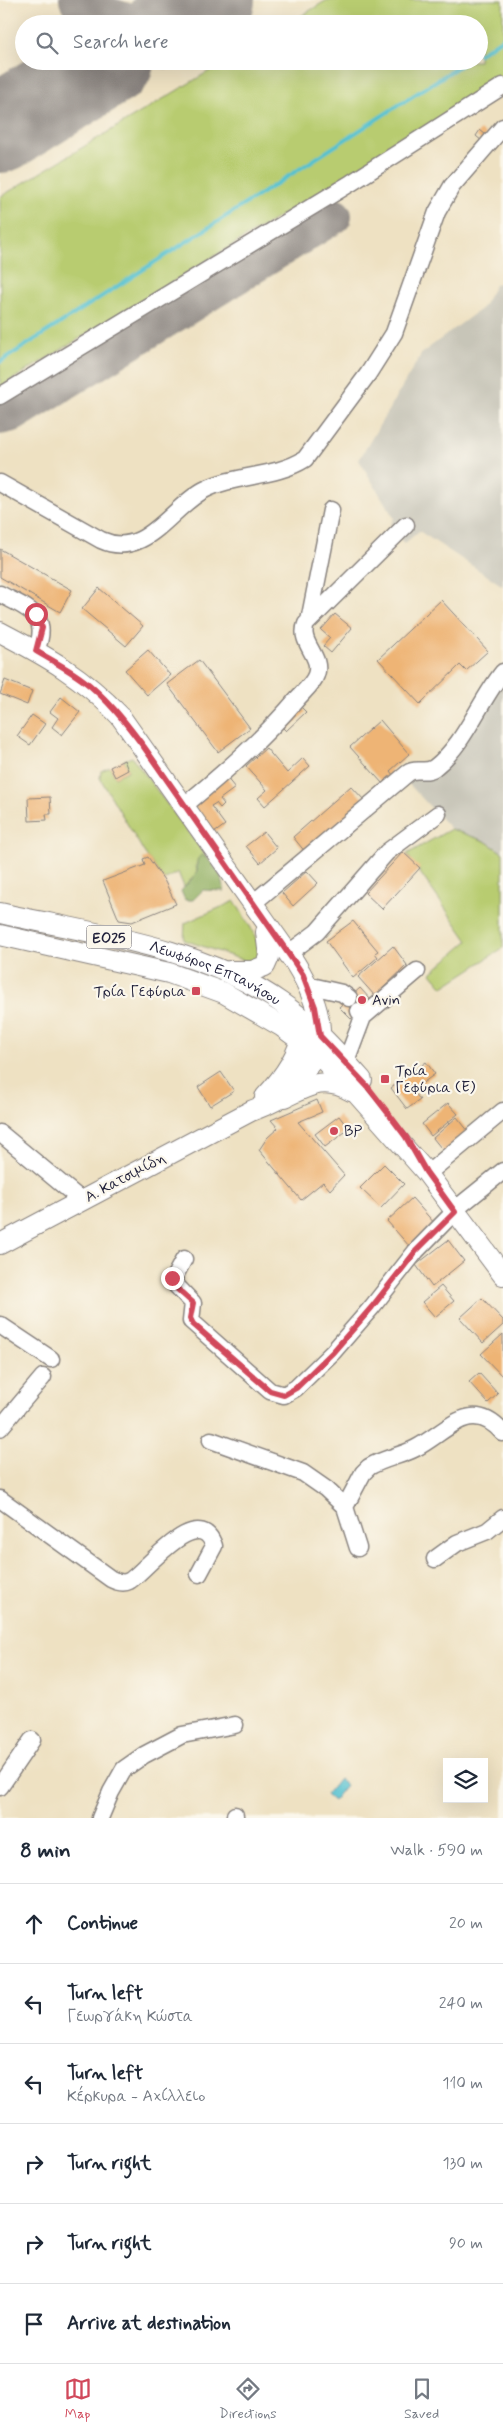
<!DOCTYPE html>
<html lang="en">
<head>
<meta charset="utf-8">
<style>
	body { margin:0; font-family:Mynerve,sans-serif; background:#f6f6f7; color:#1f2937 }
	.controls { position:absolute; right:15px; bottom:15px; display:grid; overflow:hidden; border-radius:0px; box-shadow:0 5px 20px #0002 }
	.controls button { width:45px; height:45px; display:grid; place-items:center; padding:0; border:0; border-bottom:1px solid #e0e1e3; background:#fff; color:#1f2937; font:25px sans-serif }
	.stop { position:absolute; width:15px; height:15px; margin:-11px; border:4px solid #d1495b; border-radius:50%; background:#fff }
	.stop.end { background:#d1495b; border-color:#fff; box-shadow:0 1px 5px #0008 }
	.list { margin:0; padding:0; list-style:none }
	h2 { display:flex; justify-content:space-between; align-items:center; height:65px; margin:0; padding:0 20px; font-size:21px }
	h2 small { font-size:16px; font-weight:400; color:#747a83 }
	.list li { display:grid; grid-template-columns:32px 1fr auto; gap:15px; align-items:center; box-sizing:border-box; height:80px; padding:0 20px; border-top:1px solid #e0e1e3 }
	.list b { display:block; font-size:19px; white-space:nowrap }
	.list p { margin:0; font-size:16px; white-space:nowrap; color:#747a83 }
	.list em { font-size:16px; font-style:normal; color:#747a83 }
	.icon { flex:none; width:28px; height:28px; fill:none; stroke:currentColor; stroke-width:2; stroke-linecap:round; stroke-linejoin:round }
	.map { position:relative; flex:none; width:503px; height:1818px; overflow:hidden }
	.search { position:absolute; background:#fff; box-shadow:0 5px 20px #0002; left:15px; right:15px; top:15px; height:55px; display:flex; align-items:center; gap:12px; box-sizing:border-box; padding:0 18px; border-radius:28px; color:#747a83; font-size:19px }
	.sheet { height:545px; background:#fff }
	nav { display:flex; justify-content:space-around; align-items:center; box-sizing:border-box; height:70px; border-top:1px solid #e0e1e3; background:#fff; font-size:14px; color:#747a83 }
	nav a { display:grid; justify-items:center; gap:2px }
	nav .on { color:#d1495b }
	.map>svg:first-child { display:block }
</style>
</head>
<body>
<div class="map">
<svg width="503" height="1818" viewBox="0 0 503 1818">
	<rect width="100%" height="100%" fill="#fbf7ec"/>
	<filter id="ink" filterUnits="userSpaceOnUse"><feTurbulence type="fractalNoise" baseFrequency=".02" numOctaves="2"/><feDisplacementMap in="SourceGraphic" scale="10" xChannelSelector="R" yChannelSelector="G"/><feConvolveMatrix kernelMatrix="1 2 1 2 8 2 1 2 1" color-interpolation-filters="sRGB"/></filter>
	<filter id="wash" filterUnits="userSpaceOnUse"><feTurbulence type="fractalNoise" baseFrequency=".0096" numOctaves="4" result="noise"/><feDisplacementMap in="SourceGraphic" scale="20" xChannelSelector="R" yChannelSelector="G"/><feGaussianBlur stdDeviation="1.12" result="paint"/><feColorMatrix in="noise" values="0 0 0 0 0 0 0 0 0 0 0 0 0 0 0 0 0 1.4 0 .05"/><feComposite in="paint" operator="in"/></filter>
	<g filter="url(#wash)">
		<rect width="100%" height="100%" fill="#eee1c2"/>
		<path fill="#c7c5b8" d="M503,281V586L419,531L404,544L390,525L394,518L359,460L422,353L482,308L495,285Z
			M503,678V853L485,841L451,829L406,781L427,775Z"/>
		<path fill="#b8cc70" stroke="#6d7756" d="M327,0H503V80L351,176L349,174L0,387V197L226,61H479V24H288Z
			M132,757L214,867L206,857L196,864L197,873L184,887L178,872L164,880L144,852L100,778L101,771L110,767L115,777L128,771L124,760Z
			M451,829L485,841L503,853V948L443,987L431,973L468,941L407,854Z
			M235,901C244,918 261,938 259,958L254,961H246L184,940L185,923Z"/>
		<path fill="#92b062" stroke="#5a694e" d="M201,855C212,859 225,879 224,891L203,890L193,900H185L181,891L197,873V860Z"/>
		<path fill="#55c1d0" stroke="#3c7286" d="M339,1779L346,1785L333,1801L326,1795Z"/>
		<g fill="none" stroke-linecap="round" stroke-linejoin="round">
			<path stroke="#55c1d0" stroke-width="4" d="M479,54L503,38
				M0,362L467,61"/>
			<path stroke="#88827e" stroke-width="36" d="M77,0C97,12 118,20 142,24
				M155,24L182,17
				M32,108C48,95 62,82 67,61
				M0,417L13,414L334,216"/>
			<path stroke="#88827e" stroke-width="90" d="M171,24L210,0
				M0,128L109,61"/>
		</g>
		<g id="blocks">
			<path fill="#eeb475" d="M480,130L486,135L482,141L476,136Z
				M0,549L72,590L60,612L0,577Z
				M99,588L143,626L126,646L82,609Z
				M441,600L488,651L466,671L460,665L420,704L378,659Z
				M335,614L352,628L331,653L323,646L330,638L321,630Z
				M148,650L170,675L147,695L125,670Z
				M199,660L250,728L218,752L167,684Z
				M5,680L32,691L27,705L0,694Z
				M61,697L80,712L62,735L52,727L58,718L50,712Z
				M300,706L306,712L286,731L280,725Z
				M32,715L45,724L30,745L17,736Z
				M380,720L409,754L390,771L393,775L383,784L350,747Z
				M266,748L287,773L303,758L310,766L265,806L258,798L267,790L246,766Z
				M124,760L128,770L115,777L110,767Z
				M226,777L235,788L220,799L224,804L220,808L216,803L211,806L225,825L214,833L192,804Z
				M351,786L365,801L306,853L293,837Z
				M50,797L51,814H46L47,820L29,821L28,798Z
				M264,832L277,848L260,863L246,846Z
				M403,852L420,868L382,909L365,893Z
				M148,857L164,880L176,904L132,922L119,920L103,881L145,865L143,859Z
				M307,871L318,883L293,906L282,893Z
				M353,921L378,951L375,953L378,957L353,978L326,941Z
				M393,946L407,965L375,996L358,977Z
				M360,988L371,1000L351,1019L339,1007Z
				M426,1062L435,1074L413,1090L420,1100L407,1109L391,1088Z
				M221,1072L234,1091L210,1106L198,1087Z
				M317,1100L322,1112L298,1122L344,1175L330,1190L323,1182L301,1200L259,1150L267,1138L278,1128L271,1120Z
				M448,1103L458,1114L431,1136L422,1124Z
				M339,1116L349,1129L325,1147L315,1134Z
				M457,1117L469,1132L445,1153L433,1138Z
				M384,1164L404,1184L381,1208L360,1188Z
				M412,1198L436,1225L410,1247L387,1221Z
				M448,1240L464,1261L432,1287L416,1265Z
				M441,1286L454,1301L435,1317L422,1302Z
				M482,1298L503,1320V1325L483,1343L460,1318Z
				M503,1334V1377L481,1354Z
				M479,1373L498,1394L488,1403L469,1382Z"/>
		</g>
	</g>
	<g filter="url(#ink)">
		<use href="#blocks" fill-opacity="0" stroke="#88827e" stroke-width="1"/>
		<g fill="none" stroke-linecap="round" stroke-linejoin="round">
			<g stroke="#88827e" stroke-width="19">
				<path id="minor" d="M0,396L351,183L503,86
					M0,483L101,540C145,560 170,508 204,490C235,474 275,478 305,459L368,374L394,333L437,212L452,186L503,127
					M0,594C28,609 51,614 36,651
					M309,621L331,510
					M185,805C225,772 263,739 297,699C303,692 313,684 316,675C323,656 298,643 306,624L406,525
					M252,904L408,773C416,767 425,774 434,768C466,743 478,703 503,672
					M289,953L317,932L387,852L438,814
					M307,985L342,993L349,998
					M363,1017L417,971
					M346,1062L363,1017L359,1011
					M0,1133L81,1200
					M427,1174L503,1111
					M184,1259L172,1281L193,1303L191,1321L270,1391L284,1395L296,1388L333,1352L372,1307L416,1251L462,1204L503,1171
					M0,1325L51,1359
					M0,1428L43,1377
					M211,1440L303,1473L326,1489L345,1507
					M0,1499L111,1579C117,1582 123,1584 129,1581C144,1573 199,1500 214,1546L199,1574
					M358,1548L345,1507L363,1473L369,1467C384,1458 401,1456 416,1448C447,1432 471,1396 503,1433
					M435,1559L457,1543L487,1531L503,1518
					M0,1787L32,1740
					M235,1815V1818
					M100,1818L111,1792L124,1769L144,1755L182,1735L235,1725"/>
			</g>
			<g stroke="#88827e" stroke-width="22">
				<g id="major">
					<path d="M0,632C48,657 82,676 120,716L295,963C307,982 321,1011 320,1035C320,1051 298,1084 286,1094C276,1102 263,1106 251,1111L0,1244"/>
					<path id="s1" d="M0,913C94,934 199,946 280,1002C311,1023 337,1052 362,1080"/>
					<path d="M0,935L169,973L224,993L281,1026L316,1052L357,1094L426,1172L503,1275"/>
					<path d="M229,971H252L265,966L269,957L266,932"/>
					<path d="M265,1097C282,1079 299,1055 303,1030"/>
					<path d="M285,1097C310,1085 325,1076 351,1091"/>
				</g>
			</g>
			<use href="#minor" stroke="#fff" stroke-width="16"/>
			<use href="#major" stroke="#fff" stroke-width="20"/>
		</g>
	</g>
	<g fill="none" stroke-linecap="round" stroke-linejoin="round" filter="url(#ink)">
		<path stroke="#d1495b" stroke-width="6" d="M36,614L42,628L36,651C56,663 78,674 95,690C114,707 129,727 144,747L295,963L303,975L315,1007L320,1036L367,1086L388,1113L406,1137L426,1172L455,1212L416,1251L372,1307L333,1352L296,1388L284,1395L270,1391L193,1324L190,1318L193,1303L174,1286L172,1278"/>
	</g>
	<g fill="#d1495b" stroke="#fbf7ec" stroke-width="2">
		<rect x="191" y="986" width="10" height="10" rx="2.5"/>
		<circle cx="362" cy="1000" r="5"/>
		<rect x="380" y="1074" width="10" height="10" rx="2.5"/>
		<circle cx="334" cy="1131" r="5"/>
	</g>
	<g text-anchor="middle" stroke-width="4.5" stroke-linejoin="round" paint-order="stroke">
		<rect fill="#fbf7ec" stroke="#636270" stroke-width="1" x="86.5" y="925.5" width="45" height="23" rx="4"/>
		<g font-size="14" font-weight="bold" fill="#22223b">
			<text x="109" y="942">ΕΟ25</text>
		</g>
		<g font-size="15" fill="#22223b" stroke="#fbf7ec">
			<text dy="5" stroke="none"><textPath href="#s1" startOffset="224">Λεωφόρος Επτανήσου</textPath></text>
			<text transform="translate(125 1177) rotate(-28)" y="5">Α. Κατσιμίδη</text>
		</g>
		<g font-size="15" fill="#22223b" stroke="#fbf7ec" text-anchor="start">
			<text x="186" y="996" text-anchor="end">Τρία Γεφύρια</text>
			<text x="372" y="1005">Avin</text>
			<text x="395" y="1075">Τρία<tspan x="395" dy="17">Γεφύρια (E)</tspan></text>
			<text x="344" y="1136">BP</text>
		</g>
	</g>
</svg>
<div class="controls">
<button><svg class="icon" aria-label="layers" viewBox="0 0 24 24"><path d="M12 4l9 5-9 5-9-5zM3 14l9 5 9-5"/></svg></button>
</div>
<div class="stop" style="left:36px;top:614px"></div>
<div class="stop end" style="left:172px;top:1278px"></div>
<div class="search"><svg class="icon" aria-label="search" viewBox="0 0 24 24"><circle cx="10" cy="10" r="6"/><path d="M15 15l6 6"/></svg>Search here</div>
</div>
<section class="sheet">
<h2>8 min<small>Walk · 590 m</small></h2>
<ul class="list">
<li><svg class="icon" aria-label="ahead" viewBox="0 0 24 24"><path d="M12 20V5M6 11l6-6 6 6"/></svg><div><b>Continue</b></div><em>20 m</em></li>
<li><svg class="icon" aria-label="left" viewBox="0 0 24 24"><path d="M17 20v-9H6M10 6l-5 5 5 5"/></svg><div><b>Turn left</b><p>Γεωργάκη Κώστα</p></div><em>240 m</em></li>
<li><svg class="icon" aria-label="left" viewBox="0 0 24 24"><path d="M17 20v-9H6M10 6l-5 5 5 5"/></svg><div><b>Turn left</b><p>Κέρκυρα - Αχίλλειο</p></div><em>110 m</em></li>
<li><svg class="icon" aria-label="right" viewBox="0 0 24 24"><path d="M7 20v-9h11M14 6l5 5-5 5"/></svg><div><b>Turn right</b></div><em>130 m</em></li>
<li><svg class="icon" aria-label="right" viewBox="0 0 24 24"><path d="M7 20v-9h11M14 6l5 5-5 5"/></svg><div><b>Turn right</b></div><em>90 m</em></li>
<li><svg class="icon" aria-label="arrive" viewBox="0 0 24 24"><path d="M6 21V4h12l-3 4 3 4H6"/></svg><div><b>Arrive at destination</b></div></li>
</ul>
</section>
<nav>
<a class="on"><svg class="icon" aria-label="map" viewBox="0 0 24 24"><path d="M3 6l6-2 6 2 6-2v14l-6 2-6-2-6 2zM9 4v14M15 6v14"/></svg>Map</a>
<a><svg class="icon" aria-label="directions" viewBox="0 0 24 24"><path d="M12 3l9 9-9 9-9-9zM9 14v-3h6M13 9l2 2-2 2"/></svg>Directions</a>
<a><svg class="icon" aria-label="saved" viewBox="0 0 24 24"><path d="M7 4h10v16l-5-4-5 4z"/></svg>Saved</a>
</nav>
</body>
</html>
